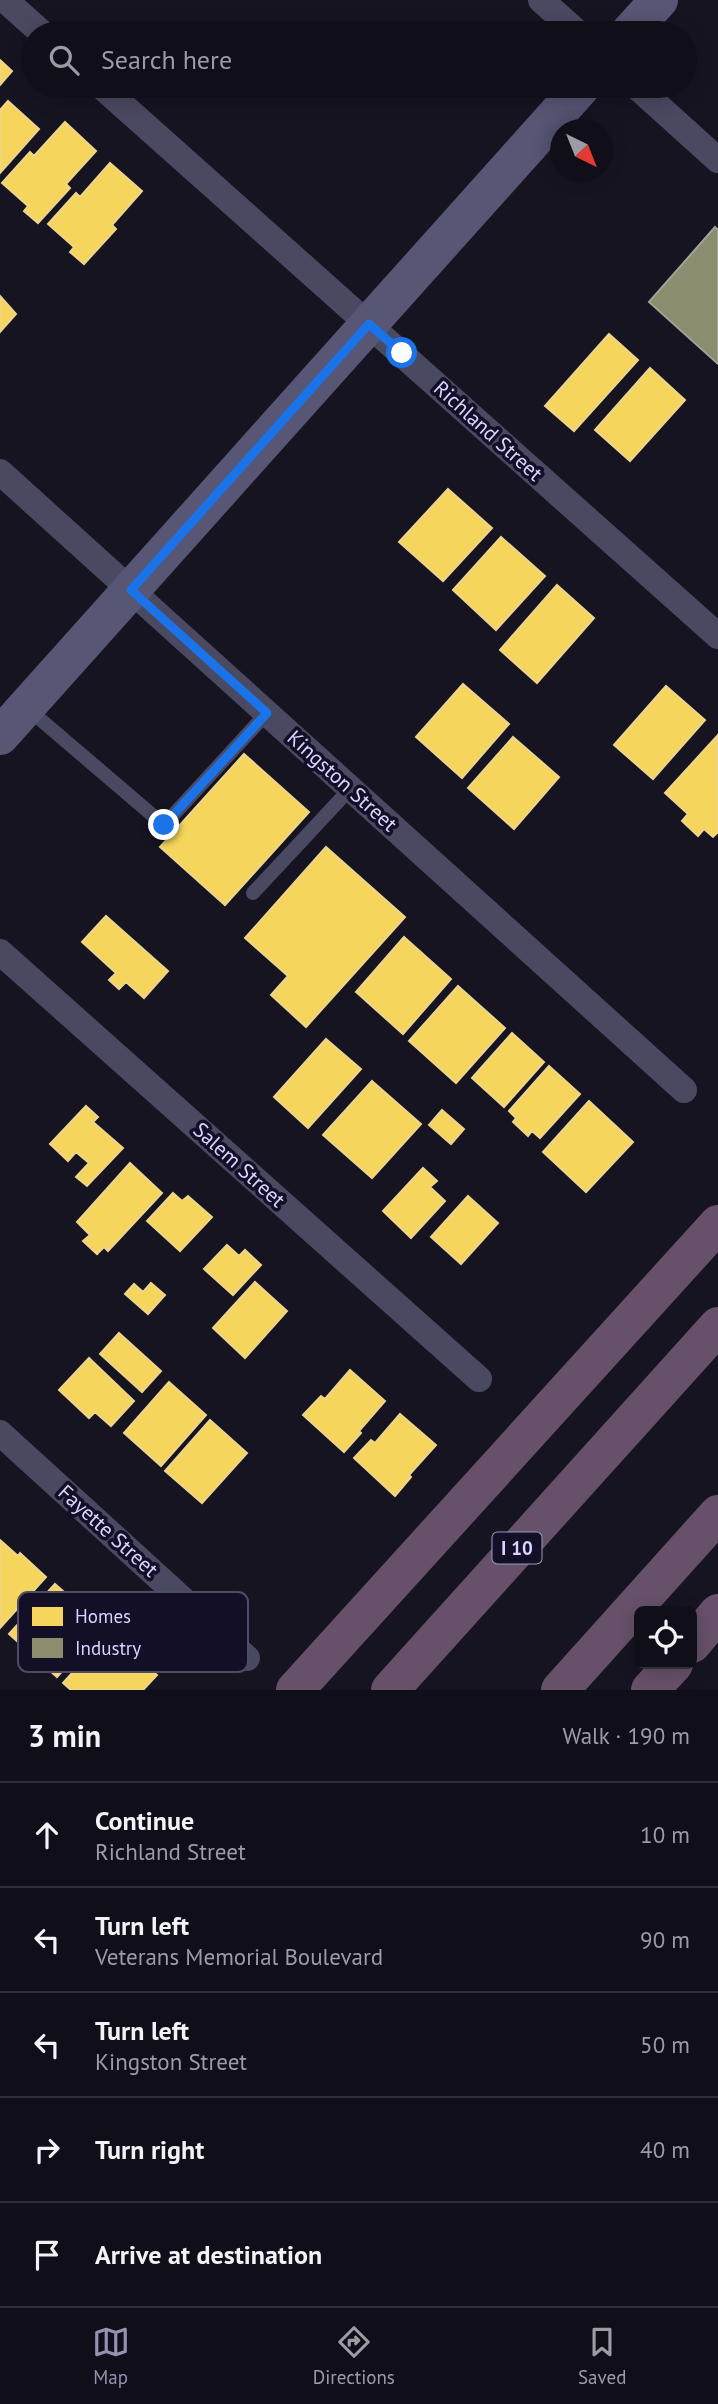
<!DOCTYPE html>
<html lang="en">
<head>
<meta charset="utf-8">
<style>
	body { margin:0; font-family:"PT Sans",sans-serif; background:#191822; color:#f1f3f6 }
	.controls { position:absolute; right:21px; bottom:21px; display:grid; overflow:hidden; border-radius:10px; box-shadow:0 4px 18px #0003 }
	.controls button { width:63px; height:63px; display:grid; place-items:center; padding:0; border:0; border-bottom:2px solid #302f38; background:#100f19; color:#f1f3f6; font:35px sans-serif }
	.compass { position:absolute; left:550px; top:119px; width:63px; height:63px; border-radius:50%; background:#100f19; box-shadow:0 4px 18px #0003; rotate:137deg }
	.stop { position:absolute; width:21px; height:21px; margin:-16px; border:5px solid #1a73e8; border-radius:50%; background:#fff }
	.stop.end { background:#1a73e8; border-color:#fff; box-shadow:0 2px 7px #0008 }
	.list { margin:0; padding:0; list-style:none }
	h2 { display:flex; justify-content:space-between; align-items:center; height:91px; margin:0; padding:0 28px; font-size:30px }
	h2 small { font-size:23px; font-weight:400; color:#9c9ca2 }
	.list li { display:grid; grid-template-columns:46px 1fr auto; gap:21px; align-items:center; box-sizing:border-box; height:105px; padding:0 28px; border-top:2px solid #302f38 }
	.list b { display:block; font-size:26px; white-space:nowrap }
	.list p { margin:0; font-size:23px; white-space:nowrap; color:#9c9ca2 }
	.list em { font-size:23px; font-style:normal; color:#9c9ca2 }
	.icon { flex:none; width:38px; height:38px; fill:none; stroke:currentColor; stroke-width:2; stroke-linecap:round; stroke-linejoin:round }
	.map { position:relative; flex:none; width:718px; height:1690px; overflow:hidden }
	.search { position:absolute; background:#100f19; box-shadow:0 4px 18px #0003; left:21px; right:21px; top:21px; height:77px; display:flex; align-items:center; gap:18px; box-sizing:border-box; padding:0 24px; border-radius:38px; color:#9c9ca2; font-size:26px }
	.sheet { height:616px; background:#100f19 }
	nav { display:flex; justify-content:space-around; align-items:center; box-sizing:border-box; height:98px; border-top:2px solid #302f38; background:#100f19; font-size:19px; color:#9c9ca2 }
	nav a { display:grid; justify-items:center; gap:4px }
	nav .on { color:#9591b1 }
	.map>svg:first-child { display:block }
</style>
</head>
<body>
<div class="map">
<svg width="718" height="1690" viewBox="0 0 718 1690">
	<rect width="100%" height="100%" fill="#161421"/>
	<path fill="#f6d55c" stroke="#edd58d" stroke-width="2" d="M0,60L12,71L0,85Z
		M8,101L39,129L0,173V110Z
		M65,122L96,151L66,184L70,188L38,223L24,211L28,206L2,183L30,152L34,156Z
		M110,163L142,191L112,225L116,229L84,264L70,252L74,247L48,224L76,193L80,197Z
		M0,296L16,314L0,332Z
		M609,334L638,360L574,431L545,406Z
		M650,368L685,400L630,461L595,430Z
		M448,489L492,528L443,581L399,542Z
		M501,537L545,576L496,630L453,590Z
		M557,585L594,618L537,683L500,650Z
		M463,684L509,724L462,778L416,737Z
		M666,686L705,720L653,779L614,745Z
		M717,736L718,832L713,837L704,829L698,836L682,821L688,814L665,793Z
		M513,737L559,777L514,829L468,788Z
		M244,754L309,812L225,905L160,847Z
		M326,847L405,917L306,1027L271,995L288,976L245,938Z
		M106,916L168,971L144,998L126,982L119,989L109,980L116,973L82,942Z
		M404,937L451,979L403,1034L356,992Z
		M458,986L505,1028L456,1083L409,1041Z
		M512,1033L544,1062L504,1107L472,1078Z
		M326,1039L361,1069L308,1128L274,1097Z
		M549,1066L580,1094L540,1138L532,1131L528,1136L513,1122L516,1118L509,1111Z
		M372,1081L421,1124L372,1178L323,1135Z
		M589,1101L633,1142L586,1192L543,1152Z
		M86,1106L98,1117L93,1122L123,1148L87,1186L76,1177L89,1163L76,1152L68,1161L50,1144Z
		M442,1110L464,1129L451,1144L429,1125Z
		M130,1163L162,1193L108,1251L104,1247L97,1254L83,1241L90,1235L77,1222Z
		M423,1168L437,1181L430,1187L445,1201L411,1238L383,1211Z
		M173,1193L182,1201L188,1196L212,1217L180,1251L147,1221Z
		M468,1196L498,1223L461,1264L431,1237Z
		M227,1245L239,1256L245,1250L261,1265L233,1295L204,1269Z
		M255,1282L287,1311L245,1358L213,1328Z
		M151,1283L165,1295L148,1314L125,1294L134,1284L143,1292Z
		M119,1333L161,1371L142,1392L100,1354Z
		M89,1358L134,1401L111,1426L95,1412L89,1418L59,1390Z
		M350,1370L385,1401L359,1431L361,1433L344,1452L303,1415L321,1396L325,1399Z
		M169,1382L206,1415L161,1466L124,1433Z
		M400,1414L436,1445L409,1475L411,1477L395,1496L354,1458L371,1440L375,1443Z
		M210,1420L247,1453L202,1503L165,1471Z
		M0,1540L18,1556L20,1553L46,1577L0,1628Z
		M55,1584L81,1607L79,1610L100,1629L57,1677L9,1634Z
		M107,1635L128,1654L131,1652L157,1675L143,1690H71L63,1683Z"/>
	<path fill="#8c8c6e" stroke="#a3a29a" stroke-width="2" d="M715,227L718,230V364L649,302Z"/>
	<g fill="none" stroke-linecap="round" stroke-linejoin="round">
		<path stroke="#4a4962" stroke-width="14" d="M27,708L164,825L267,713
			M253,893L350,789"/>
		<path stroke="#4a4962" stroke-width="26" d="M5,0L42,33
			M541,0L578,33
			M101,86L718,636
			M636,86L718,160
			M0,472L684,1090
			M0,952L479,1379
			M0,1433L247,1658"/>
		<path stroke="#575674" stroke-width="38" d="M629,33L659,0
			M0,736L582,86"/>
		<path stroke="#67516a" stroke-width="38" d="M692,1644L718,1613
			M295,1690L718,1224
			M390,1690L718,1326
			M560,1690L718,1514
			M650,1690L674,1664"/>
	</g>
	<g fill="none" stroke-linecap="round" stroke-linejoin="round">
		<path stroke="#1a73e8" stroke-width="9" d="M164,825L267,713L131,590L369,324L402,353"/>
	</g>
	<g text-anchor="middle" stroke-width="7" stroke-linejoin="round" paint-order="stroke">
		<rect fill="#130f26" stroke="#9e99be" stroke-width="2" x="492.5" y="1532.5" width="49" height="31" rx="5"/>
		<g font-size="19" font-weight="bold" fill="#d9d4ff">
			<text x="517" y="1555">I 10</text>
		</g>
		<g font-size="21" fill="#d9d4ff" stroke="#130f26">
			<text transform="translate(488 431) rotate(42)" y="7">Richland Street</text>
			<text transform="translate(342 781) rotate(42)" y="7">Kingston Street</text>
			<text transform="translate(239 1165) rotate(42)" y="7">Salem Street</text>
			<text transform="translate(108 1531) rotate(42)" y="7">Fayette Street</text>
		</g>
	</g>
	<rect x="18" y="1592" width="230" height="80" rx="10" fill="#130f26" stroke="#4e4a67" stroke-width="2"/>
	<rect x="32" y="1607" width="31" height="19" fill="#f6d55c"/>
	<rect x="32" y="1638" width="31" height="20" fill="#8c8c6e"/>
	<g font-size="19" fill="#d9d4ff">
		<text x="75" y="1623">Homes</text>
		<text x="75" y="1655">Industry</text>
	</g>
</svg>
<div class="controls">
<button><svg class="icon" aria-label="locate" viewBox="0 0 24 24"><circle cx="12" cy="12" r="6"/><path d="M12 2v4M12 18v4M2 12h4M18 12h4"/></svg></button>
</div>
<svg class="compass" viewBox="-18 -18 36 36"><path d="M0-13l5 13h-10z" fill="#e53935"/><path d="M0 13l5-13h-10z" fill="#9c9ca2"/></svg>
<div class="stop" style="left:402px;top:353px"></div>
<div class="stop end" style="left:164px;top:825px"></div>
<div class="search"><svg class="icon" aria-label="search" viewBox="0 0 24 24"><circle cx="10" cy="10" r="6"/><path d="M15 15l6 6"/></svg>Search here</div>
</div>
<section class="sheet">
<h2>3 min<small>Walk · 190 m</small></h2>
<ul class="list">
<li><svg class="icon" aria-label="ahead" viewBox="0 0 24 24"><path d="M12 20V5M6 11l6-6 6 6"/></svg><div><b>Continue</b><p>Richland Street</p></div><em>10 m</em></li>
<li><svg class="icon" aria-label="left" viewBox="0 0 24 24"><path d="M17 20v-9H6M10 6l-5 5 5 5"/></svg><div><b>Turn left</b><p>Veterans Memorial Boulevard</p></div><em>90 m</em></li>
<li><svg class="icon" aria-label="left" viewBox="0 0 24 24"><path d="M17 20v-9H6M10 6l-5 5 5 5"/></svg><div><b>Turn left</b><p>Kingston Street</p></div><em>50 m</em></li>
<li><svg class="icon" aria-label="right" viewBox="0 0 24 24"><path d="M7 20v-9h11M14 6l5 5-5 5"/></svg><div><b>Turn right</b></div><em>40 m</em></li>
<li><svg class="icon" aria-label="arrive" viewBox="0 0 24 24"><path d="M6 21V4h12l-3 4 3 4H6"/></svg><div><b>Arrive at destination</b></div></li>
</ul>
</section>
<nav>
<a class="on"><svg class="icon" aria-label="map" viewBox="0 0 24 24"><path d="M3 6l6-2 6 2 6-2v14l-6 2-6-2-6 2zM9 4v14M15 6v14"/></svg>Map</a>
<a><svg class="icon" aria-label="directions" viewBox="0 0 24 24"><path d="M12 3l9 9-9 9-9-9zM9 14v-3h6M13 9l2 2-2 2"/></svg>Directions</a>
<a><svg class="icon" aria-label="saved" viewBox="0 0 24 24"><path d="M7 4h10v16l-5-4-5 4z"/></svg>Saved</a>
</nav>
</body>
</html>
